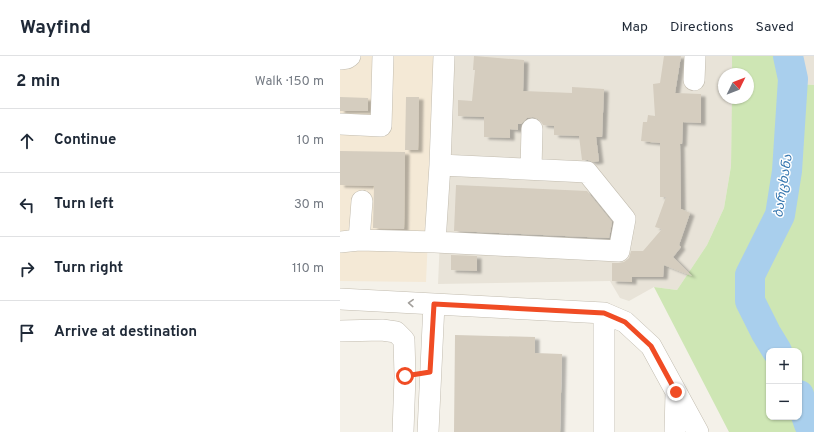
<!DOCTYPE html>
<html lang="en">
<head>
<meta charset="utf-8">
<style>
	body { margin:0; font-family:Overpass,"Noto Sans Georgian",sans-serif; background:#f6f6f7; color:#1f2937 }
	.controls { position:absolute; right:12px; bottom:12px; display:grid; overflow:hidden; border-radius:8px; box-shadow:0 1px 3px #0004 }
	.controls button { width:36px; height:36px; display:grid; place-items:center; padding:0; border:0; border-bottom:1px solid #e0e1e3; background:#fff; color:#1f2937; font:20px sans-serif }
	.compass { position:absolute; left:378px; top:12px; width:36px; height:36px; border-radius:50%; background:#fff; box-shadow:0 1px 3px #0004; rotate:47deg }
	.stop { position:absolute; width:12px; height:12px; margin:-9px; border:3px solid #f04c24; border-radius:50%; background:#fff }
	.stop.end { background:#f04c24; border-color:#fff; box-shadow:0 1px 4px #0008 }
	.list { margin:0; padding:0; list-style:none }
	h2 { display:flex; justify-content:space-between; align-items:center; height:52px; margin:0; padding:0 16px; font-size:17px }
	h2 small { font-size:13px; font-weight:400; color:#747a83 }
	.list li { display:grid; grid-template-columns:26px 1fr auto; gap:12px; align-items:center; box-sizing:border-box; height:64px; padding:0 16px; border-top:1px solid #e0e1e3 }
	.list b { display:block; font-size:15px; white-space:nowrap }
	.list em { font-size:13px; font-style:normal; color:#747a83 }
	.icon { flex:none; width:22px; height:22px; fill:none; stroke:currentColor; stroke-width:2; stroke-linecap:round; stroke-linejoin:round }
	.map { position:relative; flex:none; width:474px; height:376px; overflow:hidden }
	header { display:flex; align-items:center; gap:24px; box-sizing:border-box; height:56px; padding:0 20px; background:#fff; border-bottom:1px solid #e0e1e3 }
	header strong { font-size:19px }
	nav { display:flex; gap:22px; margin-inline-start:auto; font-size:14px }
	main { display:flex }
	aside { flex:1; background:#fff }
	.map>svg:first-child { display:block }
</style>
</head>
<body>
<header>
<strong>Wayfind</strong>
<nav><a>Map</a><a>Directions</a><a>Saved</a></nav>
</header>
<main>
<aside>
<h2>2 min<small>Walk · 150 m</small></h2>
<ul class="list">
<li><svg class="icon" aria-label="ahead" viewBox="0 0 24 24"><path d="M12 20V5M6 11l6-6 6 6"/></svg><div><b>Continue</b></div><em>10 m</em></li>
<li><svg class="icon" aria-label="left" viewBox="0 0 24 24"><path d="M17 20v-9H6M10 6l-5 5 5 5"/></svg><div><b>Turn left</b></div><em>30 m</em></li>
<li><svg class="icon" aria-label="right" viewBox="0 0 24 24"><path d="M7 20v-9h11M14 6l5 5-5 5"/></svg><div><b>Turn right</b></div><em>110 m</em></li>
<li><svg class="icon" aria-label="arrive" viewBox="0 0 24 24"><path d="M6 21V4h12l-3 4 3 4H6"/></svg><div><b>Arrive at destination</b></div></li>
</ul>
</aside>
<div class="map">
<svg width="474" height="376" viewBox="0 0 474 376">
	<defs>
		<filter id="shadow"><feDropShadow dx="4.5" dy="2.5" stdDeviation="1" flood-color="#0004"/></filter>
	</defs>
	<rect width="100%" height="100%" fill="#f4f1e9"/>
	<path fill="#e8e3d8" d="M108,0H392V18H384V42H392V61L391,110L384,152L367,189L337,234L314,231L289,245L280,242L270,225L98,228Z
		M458,0H474V29L460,28Z"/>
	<path fill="#f4e9d6" d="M0,0H96L86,226L0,225Z"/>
	<path fill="#cee6b4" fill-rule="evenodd" d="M392,0H438L443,63L450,69H457L460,28L474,29V376H389L314,231L337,234L367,189L384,152L391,110L392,42H408V18H392ZM429,295H459V361H429Z"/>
	<path fill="#a9cfed" d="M438,0H458L460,28L457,69H450L443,64Z"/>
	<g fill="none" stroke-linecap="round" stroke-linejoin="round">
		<path stroke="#a9cfed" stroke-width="30" d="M437,295L426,277L410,245V219L440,159L447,115L453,23L448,0
			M459,339L469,368L473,376"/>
	</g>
	<path fill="#d5cdbf" filter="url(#shadow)" d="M134,0L184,4L183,35L232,37V31L264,33L262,81H256L259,105L253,106L248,104H242L239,80L214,79V70L203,69L202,67L198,63L193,61L187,62L181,68H178V74L170,73V82L144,81V61L118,60V44L132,45L135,14H133Z
		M324,0H341L335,37L361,38V67L343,66L342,88H340L341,153L350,157L339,189L341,191L333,201L352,220L324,209L323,221H292V226L272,225V207H278L284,206L289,202L291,195H303L322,173L315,171L326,141H320V87L301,85L303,66H307L308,59L315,60L313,28L320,27Z
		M0,41L28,42V55H0Z
		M66,41H79L78,94H65Z
		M0,95L65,96L64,173L33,172L34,130L0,129Z
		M116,129L247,135L272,166L269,182L114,175Z
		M111,199L137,200V215L111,214Z
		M115,279L195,281V297L222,298L220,376H114Z"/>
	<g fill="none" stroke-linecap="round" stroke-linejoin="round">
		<g stroke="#c2bcaf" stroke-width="22">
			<path id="minor" d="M0,3L7,2L10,0
				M354,24L355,0
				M0,68L41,70L43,0
				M191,113L192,73
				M19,184L22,145
				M0,186L19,184L95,186L279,195L285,163L247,116L100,109
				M95,186L100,109L104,0
				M0,243L264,257L285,266L311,290L358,376
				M264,257V376
				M0,275L42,274L56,276L64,284L65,320L63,376
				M88,376L94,248
				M335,376L336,337"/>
		</g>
		<use href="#minor" stroke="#fff" stroke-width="21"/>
	</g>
	<defs><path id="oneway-chevron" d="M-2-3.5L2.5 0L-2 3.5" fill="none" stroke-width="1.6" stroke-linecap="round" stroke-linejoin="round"/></defs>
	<use stroke="#a3a09c" href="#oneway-chevron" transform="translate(71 247) rotate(-177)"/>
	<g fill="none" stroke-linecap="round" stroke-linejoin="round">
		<path stroke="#f04c24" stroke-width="5" d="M65,320L90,316L94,248L264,257L285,266L311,290L336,336"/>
	</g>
	<g text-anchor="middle" stroke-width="3" stroke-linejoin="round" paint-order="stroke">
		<g font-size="13" font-style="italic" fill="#3576af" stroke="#fff">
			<text transform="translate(442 130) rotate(-81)" y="5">ბარცხანა</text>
		</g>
	</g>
</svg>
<div class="controls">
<button>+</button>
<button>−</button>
</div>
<svg class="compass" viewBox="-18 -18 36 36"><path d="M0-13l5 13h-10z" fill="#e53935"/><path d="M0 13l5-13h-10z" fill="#747a83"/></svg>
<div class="stop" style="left:65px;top:320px"></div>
<div class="stop end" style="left:336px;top:336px"></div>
</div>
</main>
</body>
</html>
